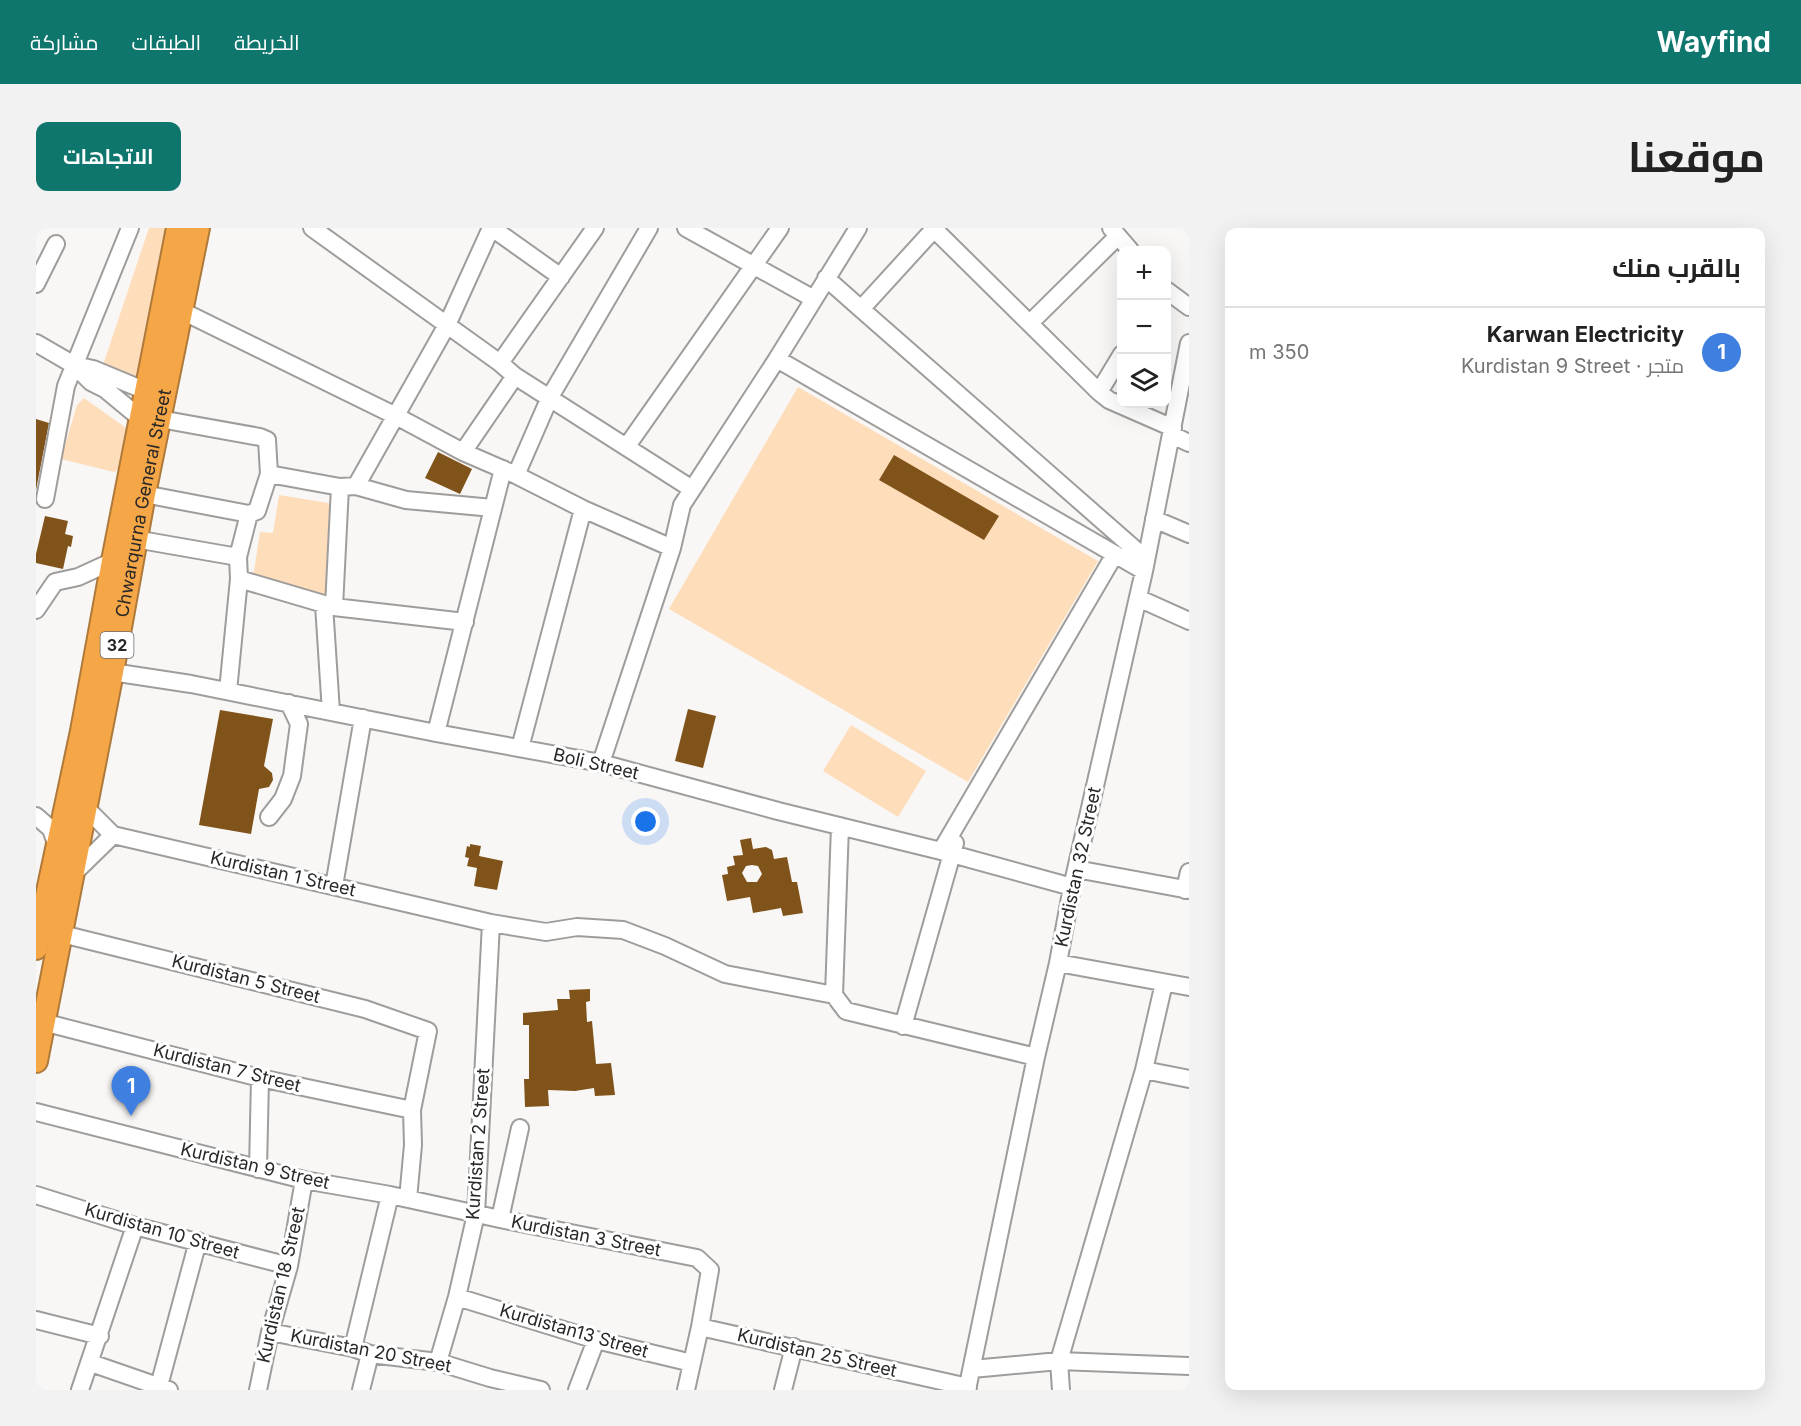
<!DOCTYPE html>
<html lang="ar">
<head>
<meta charset="utf-8">
<style>
	body { margin:0; font-family:Inter,Cairo,sans-serif; background:#f2f2f2; color:#222; direction:rtl }
	.controls { position:absolute; right:18px; top:18px; display:grid; overflow:hidden; border-radius:12px; box-shadow:0 6px 24px #0002 }
	.controls button { width:54px; height:54px; display:grid; place-items:center; padding:0; border:0; border-bottom:2px solid #e0e0e0; background:#fff; color:#222; font:30px sans-serif }
	.you { position:absolute; left:610px; top:594px; width:21px; height:21px; margin:-15px; border:4px solid #fff; border-radius:50%; background:#1a73e8; box-shadow:0 0 0 9px #1a73e833 }
	.badge { display:grid; place-items:center; width:39px; height:39px; border-radius:50%; background:#0f766e; color:#fff; font-size:20px; font-weight:700 }
	.pin { position:absolute; translate:-50% -50px; filter:drop-shadow(0 2px 3px #0008) }
	.pin::after { content:''; position:absolute; top:32px; width:21px; height:18px; background:inherit; clip-path:polygon(0 0,100% 0,50% 100%) }
	.list { margin:0; padding:0; list-style:none }
	h2 { display:flex; justify-content:space-between; align-items:center; height:78px; margin:0; padding:0 24px; font-size:26px }
	h2 small { font-size:20px; font-weight:400; color:#767676 }
	.list li { display:grid; grid-template-columns:39px 1fr auto; gap:18px; align-items:center; box-sizing:border-box; height:90px; padding:0 24px; border-top:2px solid #e0e0e0 }
	.list b { display:block; font-size:22px; white-space:nowrap }
	.list p { margin:0; font-size:20px; white-space:nowrap; color:#767676 }
	.list em { font-size:20px; font-style:normal; color:#767676 }
	.icon { flex:none; width:33px; height:33px; fill:none; stroke:currentColor; stroke-width:2; stroke-linecap:round; stroke-linejoin:round }
	.map { position:relative; flex:none; width:1153px; height:1162px; overflow:hidden; direction:ltr; border-radius:12px }
	header { display:flex; align-items:center; gap:36px; box-sizing:border-box; height:84px; padding:0 30px; background:#0f766e; color:#fff }
	header strong { font-size:28px }
	nav { display:flex; gap:33px; margin-inline-start:auto; font-size:21px }
	.intro { display:flex; align-items:center; justify-content:space-between; box-sizing:border-box; height:144px; padding:0 36px }
	h1 { margin:0; font-size:42px }
	.button { padding:15px 27px; border-radius:12px; background:#0f766e; color:#fff; font-size:21px; font-weight:700 }
	main { display:flex; gap:36px; padding:0 36px }
	aside { flex:1; background:#fff; border-radius:12px; box-shadow:0 6px 24px #0002 }
	.map>svg:first-child { display:block }
</style>
</head>
<body>
<header>
<strong>Wayfind</strong>
<nav><a>الخريطة</a><a>الطبقات</a><a>مشاركة</a></nav>
</header>
<div class="intro"><h1>موقعنا</h1><a class="button">الاتجاهات</a></div>
<main>
<aside>
<h2>بالقرب منك<small></small></h2>
<ul class="list">
<li><span class="badge" style="background:#3f7fe0">1</span><div><b>Karwan Electricity</b><p>متجر · Kurdistan 9 Street</p></div><em>350 m</em></li>
</ul>
</aside>
<div class="map">
<svg width="1153" height="1162" viewBox="0 0 1153 1162">
	<rect width="100%" height="100%" fill="#f9f7f5"/>
	<path fill="#feddbb" d="M113,0H134L103,153L66,140Z
		M762,159L1062,333L932,554L633,381Z
		M48,170L93,202L85,240L78,244L25,231L41,177Z
		M243,267L305,277L292,368L216,356L224,304L237,305Z
		M815,497L890,543L862,589L787,543Z"/>
	<path fill="#80531a" fill-rule="evenodd" d="M0,191L13,195L0,262Z
		M402,224L436,241L424,266L389,250Z
		M858,227L963,288L948,312L843,252Z
		M9,288L32,293L29,306L37,308L35,319L32,318L27,341L0,335V326Z
		M652,481L680,488L667,540L639,533Z
		M184,482L237,491L228,538L236,545L237,552L233,559L223,561L215,606L163,597Z
		M715,610L717,621L730,619L736,622L738,631L751,629L756,654H761L767,685L747,688L745,680L717,685L714,669L691,673L686,647L692,646L691,639L699,637L697,628L707,627L704,612ZM716,637L722,638L726,646L721,654H711L706,645L710,638Z
		M434,616L445,618L443,628L467,633L461,662L438,658L441,640L431,638L433,630L429,629L431,618L434,619Z
		M554,761V773L550,774L551,794L556,793L560,836L575,835L579,867L559,868L558,860L539,863L512,862L513,878L489,879L488,851H493V797H487V785L522,782L521,771H534L533,762Z"/>
	<g fill="none" stroke-linecap="round" stroke-linejoin="round">
		<g stroke="#9f9d9b" stroke-width="20">
			<path id="minor" d="M276,0L464,135L479,148L656,261
				M456,0L525,49
				M650,0L778,71
				M1075,0L1094,22
				M898,1L1063,164L1073,172L1137,200
				M790,50L825,81L899,0
				M0,56L20,16
				M1130,62L1153,79
				M825,81L1110,331
				M146,83L360,188L427,224L480,247L547,281L636,320
				M994,95L1081,9
				M0,115L38,137L55,154L69,161L104,190
				M741,131L1108,343
				M464,135L559,0
				M38,137L57,141L110,163
				M1063,164L1086,126
				M1136,207L1153,215
				M591,218L744,0
				M427,224L479,148
				M233,246L304,259
				M480,247L514,169L613,0
				M320,258L411,97L455,0
				M108,266L213,286L221,283L233,246L231,212L224,209L124,191
				M9,271L30,158L94,0
				M1118,291L1153,306
				M99,311L202,329
				M203,351L298,379L429,394
				M1102,370L1153,393
				M288,377L295,484
				M298,379L304,259L320,258L370,272L457,280
				M0,382L19,354L42,349L77,333
				M76,444L155,456L400,505L565,535L742,583L905,623L1036,659
				M192,463L203,351L202,329L213,286
				M400,505L467,241
				M484,520L547,281
				M565,535L636,320L646,277L741,131L822,0
				M50,580L77,607L455,695L510,704L541,699L587,702L629,718L689,746L798,767
				M0,588L15,601L22,621
				M233,589L247,571L256,548L263,496L253,475
				M804,598L798,767L810,783L1000,829
				M905,623L1079,326
				M1040,641L1153,662
				M36,647L77,607
				M298,658L327,490
				M1149,662L1153,644
				M26,706L329,781L392,803L376,882L377,917L372,971
				M1022,735L1153,759
				M7,794L224,850L376,882
				M867,798L919,615
				M1108,842L1153,851
				M0,884L268,952L354,967L464,991L661,1030L674,1042L664,1099L650,1162
				M222,941L224,850
				M0,967L99,998L253,1038
				M464,991L484,900
				M421,1069L560,1112L656,1135
				M0,1092L64,1108
				M664,1099L932,1159
				M234,1104L317,1120L334,1126L402,1134L454,1150L505,1162
				M317,1120L354,967
				M402,1134L421,1069L440,986L455,695
				M55,1135L133,1162
				M936,1141L1023,1133L1153,1138
				M123,1158L162,1013
				M44,1162L99,998
				M222,1162L234,1104L253,1038L268,952
				M325,1162L334,1126
				M541,1162L560,1112
				M747,1162L758,1119
				M931,1162L1000,829L1022,735L1036,659L1108,343L1153,115
				M1025,1162L1023,1133L1108,842L1128,755"/>
		</g>
		<g stroke="#ae7a3c" stroke-width="26">
			<g id="highway">
				<path d="M0,720L46,503L77,333L142,0"/>
				<path id="s1" d="M0,833L76,444L108,266L162,0"/>
			</g>
		</g>
		<use href="#minor" stroke="#fff" stroke-width="16"/>
		<use href="#highway" stroke="#f5a647" stroke-width="22"/>
	</g>
	<g text-anchor="middle" stroke-width="6" stroke-linejoin="round" paint-order="stroke">
		<rect fill="#fff" stroke="#696868" stroke-width="1.5" x="64.5" y="404" width="33" height="26" rx="4.5"/>
		<g font-size="16" font-weight="bold" fill="#292827">
			<text x="81" y="423">32</text>
		</g>
		<g font-size="18" fill="#292827" stroke="#fff">
			<text dy="6" stroke="none"><textPath href="#s1" startOffset="568">Chwarqurna General Street</textPath></text>
			<text transform="translate(560 536) rotate(13)" y="6">Boli Street</text>
			<text transform="translate(1042 639) rotate(-78)" y="6">Kurdistan 32 Street</text>
			<text transform="translate(247 646) rotate(13)" y="6">Kurdistan 1 Street</text>
			<text transform="translate(210 751) rotate(14)" y="6">Kurdistan 5 Street</text>
			<text transform="translate(191 840) rotate(14)" y="6">Kurdistan 7 Street</text>
			<text transform="translate(442 916) rotate(-86)" y="6">Kurdistan 2 Street</text>
			<text transform="translate(219 938) rotate(13)" y="6">Kurdistan 9 Street</text>
			<text transform="translate(126 1003) rotate(16)" y="6">Kurdistan 10 Street</text>
			<text transform="translate(550 1008) rotate(11)" y="6">Kurdistan 3 Street</text>
			<text transform="translate(245 1057) rotate(-77)" y="6">Kurdistan 18 Street</text>
			<text transform="translate(538 1103) rotate(16)" y="6">Kurdistan13 Street</text>
			<text transform="translate(335 1123) rotate(11)" y="6">Kurdistan 20 Street</text>
			<text transform="translate(781 1125) rotate(13)" y="6">Kurdistan 25 Street</text>
		</g>
	</g>
</svg>
<div class="controls">
<button>+</button>
<button>−</button>
<button><svg class="icon" aria-label="layers" viewBox="0 0 24 24"><path d="M12 4l9 5-9 5-9-5zM3 14l9 5 9-5"/></svg></button>
</div>
<div class="you"></div>
<div class="pin badge" style="left:95px;top:888px;background:#3f7fe0">1</div>
</div>
</main>
</body>
</html>
